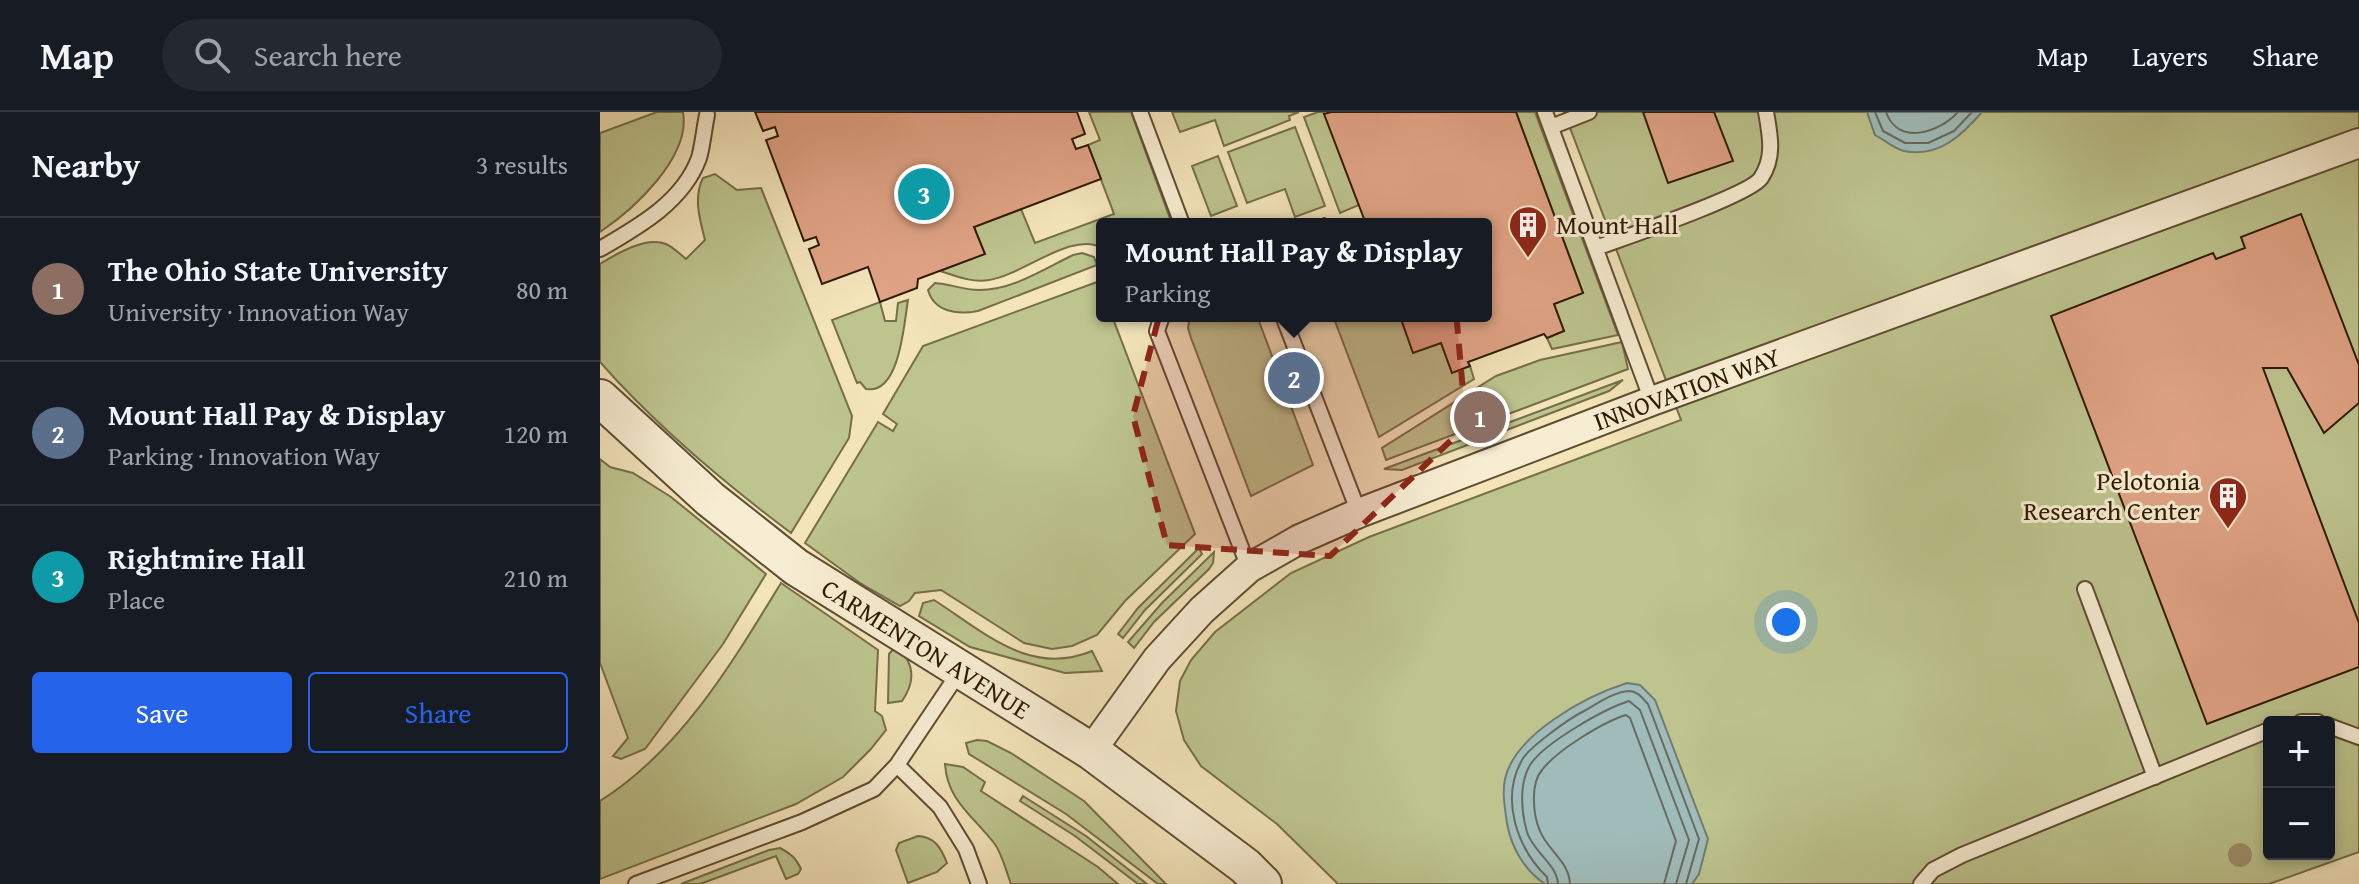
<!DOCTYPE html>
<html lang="en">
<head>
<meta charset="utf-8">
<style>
	body { margin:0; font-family:"Gentium Book Plus",serif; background:#242831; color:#f1f3f6 }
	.controls { position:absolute; right:24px; bottom:24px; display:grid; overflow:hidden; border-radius:8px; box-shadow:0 4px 12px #0003 }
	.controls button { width:72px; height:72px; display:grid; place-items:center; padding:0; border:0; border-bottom:2px solid #363941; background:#171b24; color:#f1f3f6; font:40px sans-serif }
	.you { position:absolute; left:1186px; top:510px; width:28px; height:28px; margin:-20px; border:6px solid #fff; border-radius:50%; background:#1a73e8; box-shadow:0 0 0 12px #1a73e833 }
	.badge { display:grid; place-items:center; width:52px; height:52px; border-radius:50%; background:#2563eb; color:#fff; font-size:26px; font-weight:700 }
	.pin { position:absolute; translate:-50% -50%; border:4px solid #fff; box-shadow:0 2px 8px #0006 }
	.popup { position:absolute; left:496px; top:106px; width:396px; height:104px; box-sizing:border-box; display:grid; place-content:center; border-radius:8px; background:#171b24; filter:drop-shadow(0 2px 6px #0005); font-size:26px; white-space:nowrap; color:#9ea1a6 }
	.popup b { font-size:30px; color:#f1f3f6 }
	.popup::after { content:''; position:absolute; left:50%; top:100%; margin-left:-16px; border:16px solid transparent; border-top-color:#171b24 }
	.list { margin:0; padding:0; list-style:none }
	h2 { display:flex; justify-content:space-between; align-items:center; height:104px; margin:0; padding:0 32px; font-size:34px }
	h2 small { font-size:26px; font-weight:400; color:#9ea1a6 }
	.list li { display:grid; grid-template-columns:52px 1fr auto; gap:24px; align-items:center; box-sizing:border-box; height:144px; padding:0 32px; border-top:2px solid #363941 }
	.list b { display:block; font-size:30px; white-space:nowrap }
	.list p { margin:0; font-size:26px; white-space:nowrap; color:#9ea1a6 }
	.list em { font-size:26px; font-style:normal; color:#9ea1a6 }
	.actions { display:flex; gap:16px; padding:24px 32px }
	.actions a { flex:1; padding:18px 0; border:2px solid #2563eb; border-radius:8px; text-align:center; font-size:28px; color:#2563eb }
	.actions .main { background:#2563eb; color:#fff }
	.icon { flex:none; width:44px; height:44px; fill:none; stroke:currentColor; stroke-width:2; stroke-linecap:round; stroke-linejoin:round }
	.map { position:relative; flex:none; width:1759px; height:772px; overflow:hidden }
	header { display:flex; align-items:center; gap:48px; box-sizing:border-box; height:112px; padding:0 40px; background:#171b24; border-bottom:2px solid #363941 }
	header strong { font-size:38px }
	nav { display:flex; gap:44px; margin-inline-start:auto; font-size:28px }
	.search { width:560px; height:72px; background:#242831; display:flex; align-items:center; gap:20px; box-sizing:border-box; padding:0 28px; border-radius:44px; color:#9ea1a6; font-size:30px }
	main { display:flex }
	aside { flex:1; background:#171b24 }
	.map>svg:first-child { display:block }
</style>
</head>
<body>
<header>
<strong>Map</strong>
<div class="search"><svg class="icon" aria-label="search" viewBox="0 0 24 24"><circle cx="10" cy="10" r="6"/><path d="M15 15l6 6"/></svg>Search here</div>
<nav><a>Map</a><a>Layers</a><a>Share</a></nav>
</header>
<main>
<aside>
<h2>Nearby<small>3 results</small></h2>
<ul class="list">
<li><span class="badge" style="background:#8d6e63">1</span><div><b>The Ohio State University</b><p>University · Innovation Way</p></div><em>80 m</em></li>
<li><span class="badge" style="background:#5c6f8a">2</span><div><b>Mount Hall Pay &amp; Display</b><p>Parking · Innovation Way</p></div><em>120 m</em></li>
<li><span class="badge" style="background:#0f9aa8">3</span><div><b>Rightmire Hall</b><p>Place</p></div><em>210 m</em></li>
</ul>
<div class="actions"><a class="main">Save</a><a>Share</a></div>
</aside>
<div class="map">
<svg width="1759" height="772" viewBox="0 0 1759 772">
	<rect width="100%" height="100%" fill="#f3e4ba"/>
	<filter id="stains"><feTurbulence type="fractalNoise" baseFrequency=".0025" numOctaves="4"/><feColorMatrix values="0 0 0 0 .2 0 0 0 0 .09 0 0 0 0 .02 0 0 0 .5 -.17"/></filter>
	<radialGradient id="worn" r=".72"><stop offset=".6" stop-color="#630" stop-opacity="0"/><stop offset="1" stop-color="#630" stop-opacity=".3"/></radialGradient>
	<path fill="#bdc48e" stroke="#766e48" stroke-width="2" fill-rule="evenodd" d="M57,0H83C91,45 34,97 0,120V21Z
		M489,0H531L572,112H502V136C473,118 421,164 389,168C372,171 356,164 340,159L384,142L374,115L421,97L435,131L514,102L488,33L500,28Z
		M572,0H699L689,4L690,8L624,34L615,8L580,20Z
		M718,0H724L759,93L740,101L704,5Z
		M916,0H935L1018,223L952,237L947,226L964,219L954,192L983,181Z
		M964,0H1759V740L1669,772H738L677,712L601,654L584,628L576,599L580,569L591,548L615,520L691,461L769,425L1081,308ZM1669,610H1729V742H1669Z
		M695,15L725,94L695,105L685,77L647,91L628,40Z
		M618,44L637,94L611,104L592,54Z
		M115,62L137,78L161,76L252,304L249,326L191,421C123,370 56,314 0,250V152C16,142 46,124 66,132C73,135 80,142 86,147L105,128C100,108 93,86 103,66Z
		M482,141L494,145L497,153L378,199C358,203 334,200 328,178L335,171C350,172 363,178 379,178C413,178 444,157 473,143Z
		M497,170L502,179V204H512L595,422L525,489L497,523L472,534L452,537L424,531L341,478L315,481L309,489L300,494L260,471L205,431L278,310L293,319L297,312L283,302L323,234Z
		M308,188C304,211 300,283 266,277L260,270L257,271L232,208L280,190L285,209H296L298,191Z
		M590,204H657L713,353L651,384L591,226L588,216Z
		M733,204H800L813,240L841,231L852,260L870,254L874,267L779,325Z
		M1022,230L1028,257L786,348L782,336L896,264L940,248Z
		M1023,268L1009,279L802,358L784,357Z
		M0,347L10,355L33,361L71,385L166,462L123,532L45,637L21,647L13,644L28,626L0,551Z
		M599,436L602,442L545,498L523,526L518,522L538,496Z
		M614,440L613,451L609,457L554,510L534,536L528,530L562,491Z
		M181,471L278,538L275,599L282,604L286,618L270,638L243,665L196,692L0,767V689C81,638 132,551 181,471Z
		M334,488C384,520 430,565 492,539L502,559L465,561L370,535L319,504L323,491Z
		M296,534C315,551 316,569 302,589L288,591L289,542Z
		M377,628L387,629L411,641L484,689L566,772H558L466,702L369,642L366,631Z
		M345,652L363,655L385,670L381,679L498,755L518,772H411C406,759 402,741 394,731C373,704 347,688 345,652Z
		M423,684L486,724L547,772H538L475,724L420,689Z
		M318,724C335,725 341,736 347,751L337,760L308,771L296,738L299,731Z
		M180,736C190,741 196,746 201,757L198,762L186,767L176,744L100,772H81L169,738Z"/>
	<path fill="#a0bcba" stroke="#737b71" stroke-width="2" d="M1267,0H1382C1362,23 1339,46 1304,39C1295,37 1284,28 1275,23Z
		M1027,571L1040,573L1055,588L1108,727L1099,762L1092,772H945C924,758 911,735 907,711C905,697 902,681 905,667C915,622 986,584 1027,571Z"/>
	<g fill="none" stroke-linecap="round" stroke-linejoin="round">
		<path stroke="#686a5e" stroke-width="2" d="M1275,0L1283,19L1305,31H1328L1354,19L1372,0
			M1286,0C1298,34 1339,21 1358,0
			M948,772L947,765C917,736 900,687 922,648C929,635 970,606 984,599C997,592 1013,580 1029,579C1038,579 1043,587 1048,592L1099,727L1086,772
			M958,772C957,752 933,740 927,720C921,699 919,672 930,653C944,631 1004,597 1029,589L1040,598L1089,728L1076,772
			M970,772C969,749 948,739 940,719C933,703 930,672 942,658C956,639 1003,610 1026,603L1030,606L1076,729L1064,772"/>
	</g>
	<path fill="#e0a385" stroke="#2f1903" stroke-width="2" d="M155,0H477L485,22L472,27L476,37L488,33L501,67L374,115L385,142L318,167L317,176L280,190L268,155L222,172L209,137L219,133L216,125L204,129L166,28L178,24L175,15L163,19Z
		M731,0H916L983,181L954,192L964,219L947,226L944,222L868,250L870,254L852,261L841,231L813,241L800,204H886V112H766L724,2Z
		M1043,0H1114L1133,49L1068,71Z
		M1701,102L1759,253V291L1724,321L1687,256H1663L1759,511V555L1607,612L1451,204L1613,141L1616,147L1645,136L1641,125Z"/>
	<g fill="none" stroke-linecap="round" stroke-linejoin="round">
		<g stroke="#604c31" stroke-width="18">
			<path id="service" d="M540,0L582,112
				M945,0L1052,289
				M951,15L989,0
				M996,136C1023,126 1150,83 1161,66C1175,45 1170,23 1166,0
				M0,137C38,115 83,90 99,46C103,32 104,17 107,3
				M562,204L557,219L649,456
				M683,204L759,401
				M1485,477L1555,665
				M1701,610H1718
				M1729,614L1759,625
				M297,653L340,695L366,737L379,772
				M36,772L202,710L274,677L297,653L360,559
				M1321,772L1333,758L1362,743L1669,618"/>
		</g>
		<g stroke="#604c31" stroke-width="32">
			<path id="minor" d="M491,639L557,547L602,498L649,456L700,427L759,401L1052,289L1759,31"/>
		</g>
		<g stroke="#604c31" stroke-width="40">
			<path id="tertiary" d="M0,286L110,387L196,455L491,639L645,754L663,772"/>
		</g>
		<use href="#service" stroke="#f7edd2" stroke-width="14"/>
		<use href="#minor" stroke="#f7edd2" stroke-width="28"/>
		<use href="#tertiary" stroke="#f7edd2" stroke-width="36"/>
	</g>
	<circle fill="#9f906c" cx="1640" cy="743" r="12"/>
	<path fill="#8f2418" fill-opacity="0.2" stroke="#8f2418" stroke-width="6" stroke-dasharray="16 10" stroke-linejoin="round" d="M724,108L853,165L866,314L730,444L567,433L533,304L574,147Z"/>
	<defs>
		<g id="building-pin" transform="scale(2)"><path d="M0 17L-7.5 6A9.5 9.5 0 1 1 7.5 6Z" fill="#8f2418" stroke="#f7edd2"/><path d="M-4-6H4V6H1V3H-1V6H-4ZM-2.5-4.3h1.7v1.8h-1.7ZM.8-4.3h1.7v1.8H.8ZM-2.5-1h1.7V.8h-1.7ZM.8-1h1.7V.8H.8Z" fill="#fff"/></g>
	</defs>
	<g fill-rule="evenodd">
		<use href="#building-pin" x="928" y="113"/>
		<use href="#building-pin" x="1628" y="384"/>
	</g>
	<g text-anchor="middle" stroke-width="6" stroke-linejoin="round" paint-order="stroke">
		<g font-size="26" fill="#2f1903" stroke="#f7edd2" text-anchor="start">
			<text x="956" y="122">Mount Hall</text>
			<text x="1600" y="378" text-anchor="end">Pelotonia<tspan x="1600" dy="30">Research Center</tspan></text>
		</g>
		<g font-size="26" fill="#2f1903" stroke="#f7edd2">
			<text transform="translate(1087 277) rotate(-20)" y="9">INNOVATION WAY</text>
			<text transform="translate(326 537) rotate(32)" y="9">CARMENTON AVENUE</text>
		</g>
	</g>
	<rect width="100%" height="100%" filter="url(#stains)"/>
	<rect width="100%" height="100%" fill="url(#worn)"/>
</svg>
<div class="controls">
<button>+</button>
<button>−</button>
</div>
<div class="you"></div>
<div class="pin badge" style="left:880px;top:305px;background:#8d6e63">1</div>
<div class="pin badge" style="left:694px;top:266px;background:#5c6f8a">2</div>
<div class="popup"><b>Mount Hall Pay &amp; Display</b>Parking</div>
<div class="pin badge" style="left:324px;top:82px;background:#0f9aa8">3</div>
</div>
</main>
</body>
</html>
